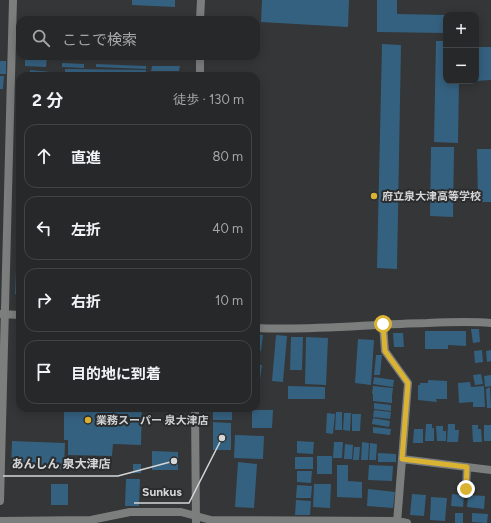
<!DOCTYPE html>
<html lang="ja">
<head>
<meta charset="utf-8">
<style>
	body { margin:0; font-family:Figtree,"Noto Sans JP",sans-serif; background:#2f3031; color:#f1f3f6 }
	.controls { position:absolute; right:12px; top:12px; display:grid; overflow:hidden; border-radius:8px; box-shadow:0 2px 10px #0003 }
	.controls button { width:36px; height:36px; display:grid; place-items:center; padding:0; border:0; border-bottom:1px solid #434446; background:#272829; color:#f1f3f6; font:20px sans-serif }
	.stop { position:absolute; width:12px; height:12px; margin:-9px; border:3px solid #dbb333; border-radius:50%; background:#fff }
	.stop.end { background:#dbb333; border-color:#fff; box-shadow:0 1px 4px #0008 }
	.list { margin:0; padding:0; list-style:none }
	h2 { display:flex; justify-content:space-between; align-items:center; height:52px; margin:0; padding:0 16px; font-size:17px }
	h2 small { font-size:13px; font-weight:400; color:#a4a6a8 }
	.list li { display:grid; grid-template-columns:26px 1fr auto; gap:12px; align-items:center; box-sizing:border-box; height:64px; margin:0 8px 8px; padding:0 8px; border:1px solid #434446; border-radius:12px }
	.list b { display:block; font-size:15px; white-space:nowrap }
	.list em { font-size:13px; font-style:normal; color:#a4a6a8 }
	.icon { flex:none; width:22px; height:22px; fill:none; stroke:currentColor; stroke-width:2; stroke-linecap:round; stroke-linejoin:round }
	.map { position:relative; flex:none; width:491px; height:523px; overflow:hidden }
	.search { position:absolute; background:#272829; box-shadow:0 2px 10px #0003; left:16px; top:16px; width:244px; height:44px; display:flex; align-items:center; gap:10px; box-sizing:border-box; padding:0 14px; border-radius:12px; color:#a4a6a8; font-size:15px }
	.panel { position:absolute; background:#272829; box-shadow:0 2px 10px #0003; left:16px; top:72px; width:244px; height:340px; border-radius:12px }
	.map>svg:first-child { display:block }
</style>
</head>
<body>
<div class="map">
<svg width="491" height="523" viewBox="0 0 491 523">
	<rect width="100%" height="100%" fill="#343637"/>
	<path fill="#356180" d="M132,0H175V7L132,5Z
		M262,0H349L348,27L261,22Z
		M377,0H397V14L446,15V33L377,32Z
		M34,17L83,18V20H34Z
		M436,41H446V81H459L458,143L434,142Z
		M382,44L401,45L397,269L377,268Z
		M476,47H491V80L476,81Z
		M25,56H47L46,67L25,66Z
		M0,61H6V74H0Z
		M62,63L84,64V68L62,67Z
		M96,64L146,66V69L96,67Z
		M152,66H180L179,71H151Z
		M65,69L146,70V76H65Z
		M30,70L51,72V76H30Z
		M0,76H4L3,89H0Z
		M431,147H454L453,217L430,216Z
		M477,149H491V202H478Z
		M16,269H20V295L15,294Z
		M471,329H479L480,342L473,343Z
		M425,331H466V346L448,345V349H425Z
		M393,333H403L404,347H394Z
		M256,334L263,335L261,351L256,350Z
		M276,335L287,336L283,382L272,381Z
		M291,337H303L302,370H290Z
		M306,337L328,338L326,385L305,384Z
		M358,339L374,340L371,385L355,383Z
		M482,350L483,362L475,363L474,351Z
		M491,350V361L487,362L486,351Z
		M376,355H382L380,375H374Z
		M256,365H262L260,380H256Z
		M481,374L483,384L475,385L473,375Z
		M491,375V386L485,387L484,376Z
		M374,377L394,380L393,387L373,384Z
		M428,380L447,381V399H436L437,402L418,400V385H420V383H428Z
		M470,382L471,387L484,386L485,407H473V402L459,403L458,383Z
		M288,386L325,387V399H288Z
		M373,386L393,388L392,396L372,394Z
		M490,387L491,408H487L486,389Z
		M373,394L392,396V403L373,401Z
		M374,403L391,405V411L374,409Z
		M64,408H142L141,445L113,444L112,456L68,455V440H64Z
		M213,409H232V420H213Z
		M252,410H273L272,428H252Z
		M374,410L391,412L390,419L373,417Z
		M336,412H342V430H335Z
		M327,413L335,414L333,434L326,433Z
		M344,413H351L350,431L343,430Z
		M352,414H361L360,431H352Z
		M373,418L390,421L389,427L372,424Z
		M213,422L231,423V450H213Z
		M426,424H432V428H434V441H425Z
		M448,424H455V430H459L458,442H447Z
		M472,425H478V429H481L482,442H473Z
		M484,425H491V441H484Z
		M436,426H443V431H446V441H437Z
		M373,427L391,429L390,435L373,433Z
		M414,429H423V443H413Z
		M235,435L264,436L263,459L234,458Z
		M12,441L65,443L64,469L11,468Z
		M297,441L314,442L313,454L297,453Z
		M334,442H343L342,458H333Z
		M362,442L369,443L368,460H361Z
		M370,443L377,444L376,460H369Z
		M345,444L353,445L352,459H344Z
		M354,447H360L359,460H353Z
		M152,451L178,452V470H152Z
		M378,453L396,454V462H378Z
		M317,456H332V474H317Z
		M295,457H313V469H295Z
		M238,462L257,464L254,508L235,507Z
		M133,464H141V473H133Z
		M337,465H348V481L362,482V498L337,497Z
		M369,465L393,466L392,481L368,480Z
		M297,471H312L311,483L297,482Z
		M126,479H140L139,506H125Z
		M51,484H68V505H51Z
		M314,484H331L330,508L313,507Z
		M297,485L312,486L311,498H296Z
		M368,489L395,492L393,508L367,506Z
		M412,494L426,495L424,516L410,515Z
		M452,494L464,495L463,507L451,506Z
		M468,495L485,496L484,509L467,507Z
		M431,497L447,498L445,521L430,520Z
		M296,500L311,501L310,515H295Z
		M455,513H463V523H455Z
		M472,513L488,514L487,523L472,522Z"/>
	<g fill="none" stroke-linecap="round" stroke-linejoin="round">
		<path stroke="#7c7e7e" stroke-width="8" d="M1,314L20,315
			M383,324L385,351L408,383L397,523
			M256,328C313,331 370,324 427,323C448,322 470,321 491,323
			M402,459L491,470
			M466,489L467,467
			M0,501L13,0
			M0,521L91,520L130,512H181L211,520L397,521L407,523"/>
		<path stroke="#7c7e7e" stroke-width="8" d="M200,20L201,0
			M200,76V56
			M195,408L196,523"/>
	</g>
	<g fill="none" stroke-linecap="round" stroke-linejoin="round">
		<path stroke="#dbb333" stroke-width="5" d="M383,324L385,351L408,383L402,459L467,467L466,489"/>
	</g>
	<g fill="#dbb333" stroke="#2a2c2d" stroke-width="1.5">
		<circle cx="374" cy="196" r="4"/>
		<circle cx="88" cy="420" r="4"/>
	</g>
	<g text-anchor="middle" stroke-width="4" stroke-linejoin="round" paint-order="stroke">
		<g font-size="11" font-weight="bold" fill="#d5d6d7" stroke="#2a2c2d" text-anchor="start">
			<text x="382" y="200">府立泉大津高等学校</text>
			<text x="96" y="424">業務スーパー 泉大津店</text>
		</g>
	</g>
	<path fill="none" stroke="#d5d6d7" stroke-width="1.5" d="M174 461L118 476H3M222 438L189 503H134"/>
	<g fill="#d5d6d7" stroke="#2a2c2d" stroke-width="1.5">
		<circle cx="174" cy="461" r="4"/>
		<circle cx="222" cy="438" r="4"/>
	</g>
	<g font-size="12" text-anchor="middle" font-weight="bold" fill="#d5d6d7" stroke="#2a2c2d" stroke-width="4" stroke-linejoin="round" paint-order="stroke">
		<text x="61" y="468">あんしん 泉大津店</text>
		<text x="162" y="496">Sunkus</text>
	</g>
</svg>
<div class="controls">
<button>+</button>
<button>−</button>
</div>
<div class="stop" style="left:383px;top:324px"></div>
<div class="stop end" style="left:466px;top:489px"></div>
<div class="search"><svg class="icon" aria-label="search" viewBox="0 0 24 24"><circle cx="10" cy="10" r="6"/><path d="M15 15l6 6"/></svg>ここで検索</div>
<section class="panel">
<h2>2 分<small>徒歩 · 130 m</small></h2>
<ul class="list">
<li><svg class="icon" aria-label="ahead" viewBox="0 0 24 24"><path d="M12 20V5M6 11l6-6 6 6"/></svg><div><b>直進</b></div><em>80 m</em></li>
<li><svg class="icon" aria-label="left" viewBox="0 0 24 24"><path d="M17 20v-9H6M10 6l-5 5 5 5"/></svg><div><b>左折</b></div><em>40 m</em></li>
<li><svg class="icon" aria-label="right" viewBox="0 0 24 24"><path d="M7 20v-9h11M14 6l5 5-5 5"/></svg><div><b>右折</b></div><em>10 m</em></li>
<li><svg class="icon" aria-label="arrive" viewBox="0 0 24 24"><path d="M6 21V4h12l-3 4 3 4H6"/></svg><div><b>目的地に到着</b></div></li>
</ul>
</section>
</div>
</body>
</html>
